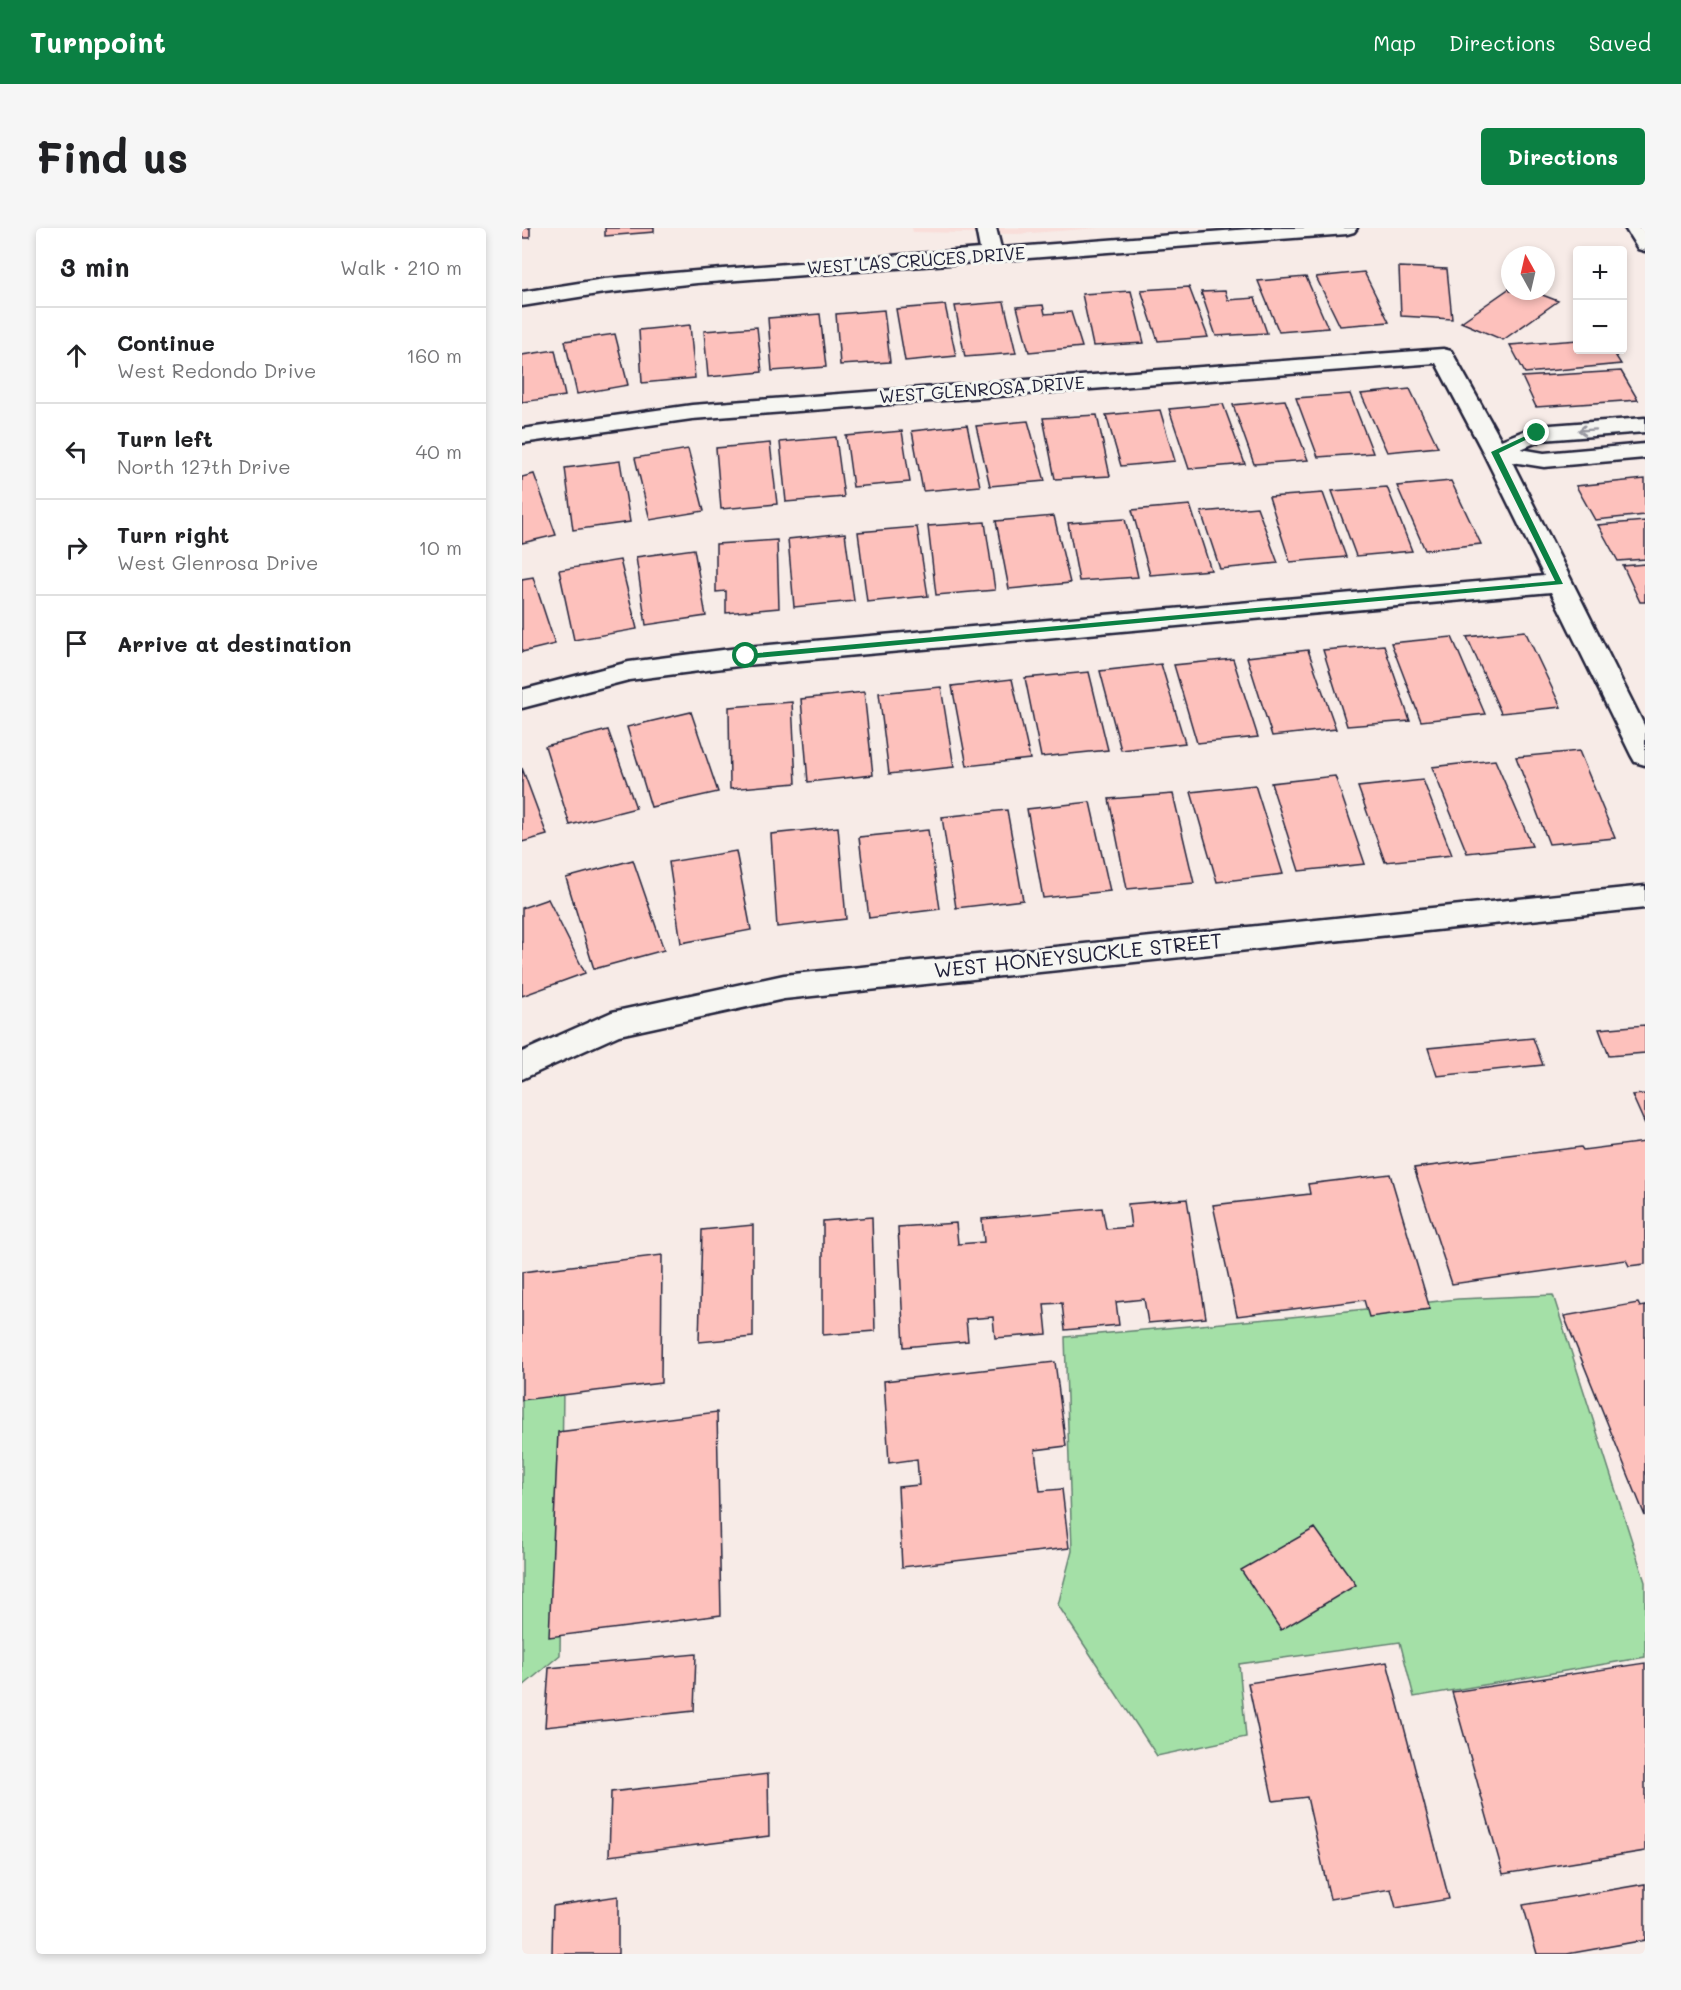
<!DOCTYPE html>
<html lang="en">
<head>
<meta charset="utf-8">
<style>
	body { margin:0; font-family:Mali,sans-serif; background:#f6f6f6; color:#202124 }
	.controls { position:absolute; right:18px; top:18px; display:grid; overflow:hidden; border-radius:6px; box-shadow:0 3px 9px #0003 }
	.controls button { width:54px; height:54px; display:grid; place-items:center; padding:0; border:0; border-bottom:2px solid #e0e0e0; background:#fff; color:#202124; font:30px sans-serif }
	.compass { position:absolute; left:979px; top:18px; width:54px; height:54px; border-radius:50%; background:#fff; box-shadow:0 3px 9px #0003; rotate:352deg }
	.stop { position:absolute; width:18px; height:18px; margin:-14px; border:4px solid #0b8043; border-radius:50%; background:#fff }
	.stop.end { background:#0b8043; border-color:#fff; box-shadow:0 2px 6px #0008 }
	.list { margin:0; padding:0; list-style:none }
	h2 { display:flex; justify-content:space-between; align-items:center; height:78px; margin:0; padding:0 24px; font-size:26px }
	h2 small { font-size:20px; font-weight:400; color:#757577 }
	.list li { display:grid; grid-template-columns:39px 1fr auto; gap:18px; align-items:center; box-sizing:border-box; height:96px; padding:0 24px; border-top:2px solid #e0e0e0 }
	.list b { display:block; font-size:22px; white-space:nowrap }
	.list p { margin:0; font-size:20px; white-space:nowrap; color:#757577 }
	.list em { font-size:20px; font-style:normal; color:#757577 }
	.icon { flex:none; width:33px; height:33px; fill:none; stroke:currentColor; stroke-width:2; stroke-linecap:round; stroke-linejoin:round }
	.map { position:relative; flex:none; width:1123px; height:1726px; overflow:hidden; border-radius:6px }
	header { display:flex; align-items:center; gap:36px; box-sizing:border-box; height:84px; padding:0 30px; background:#0b8043; color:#fff }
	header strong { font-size:28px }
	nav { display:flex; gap:33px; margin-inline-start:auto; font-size:21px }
	.intro { display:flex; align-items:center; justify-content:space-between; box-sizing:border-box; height:144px; padding:0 36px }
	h1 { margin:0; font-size:42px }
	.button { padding:15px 27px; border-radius:6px; background:#0b8043; color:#fff; font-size:21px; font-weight:700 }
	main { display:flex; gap:36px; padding:0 36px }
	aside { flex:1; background:#fff; border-radius:6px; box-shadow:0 3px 9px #0003 }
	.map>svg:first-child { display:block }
</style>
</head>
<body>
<header>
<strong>Turnpoint</strong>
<nav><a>Map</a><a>Directions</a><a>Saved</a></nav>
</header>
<div class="intro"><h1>Find us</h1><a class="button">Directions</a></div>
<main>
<aside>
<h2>3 min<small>Walk · 210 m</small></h2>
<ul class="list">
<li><svg class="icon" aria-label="ahead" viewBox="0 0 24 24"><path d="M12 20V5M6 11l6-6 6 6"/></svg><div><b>Continue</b><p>West Redondo Drive</p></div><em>160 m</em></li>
<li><svg class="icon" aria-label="left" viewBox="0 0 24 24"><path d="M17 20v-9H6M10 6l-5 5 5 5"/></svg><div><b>Turn left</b><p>North 127th Drive</p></div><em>40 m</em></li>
<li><svg class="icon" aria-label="right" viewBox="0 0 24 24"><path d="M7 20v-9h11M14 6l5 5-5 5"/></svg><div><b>Turn right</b><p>West Glenrosa Drive</p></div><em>10 m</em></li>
<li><svg class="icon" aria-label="arrive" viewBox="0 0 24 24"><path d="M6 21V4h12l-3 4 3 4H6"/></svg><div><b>Arrive at destination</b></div></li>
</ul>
</aside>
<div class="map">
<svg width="1123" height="1726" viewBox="0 0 1123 1726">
	<rect width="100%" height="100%" fill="#f7ebe7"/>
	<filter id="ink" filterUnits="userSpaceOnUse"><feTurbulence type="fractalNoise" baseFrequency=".0167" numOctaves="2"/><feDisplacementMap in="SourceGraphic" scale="12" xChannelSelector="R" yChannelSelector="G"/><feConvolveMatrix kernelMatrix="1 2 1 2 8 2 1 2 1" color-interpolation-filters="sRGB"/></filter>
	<g filter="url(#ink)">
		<path fill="#f9deda" d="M390,0H576L496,6L391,4Z"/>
		<path fill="#a4e0a7" stroke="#638171" stroke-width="1.5" d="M1031,1067L1123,1354V1429L892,1469L878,1414L717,1436L724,1509L635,1528L536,1377L550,1323L543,1109L779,1088L936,1071Z
			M41,1160L38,1427L0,1459V1166Z"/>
		<path fill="#fdc1bc" stroke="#22223b" stroke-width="1.5" d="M0,0H8V10H0Z
			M83,0H132V4L83,8Z
			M877,39L925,41L930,91L879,88Z
			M842,44L867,94L818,98L794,49Z
			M784,49L806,100L757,104L736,53Z
			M667,59L686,109L636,113L619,62Z
			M988,60V63H1010L1036,73L981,112L939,94Z
			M609,63L622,115L571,118L560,66Z
			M703,63L706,72L733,70L745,105L694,108L679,64Z
			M482,74L494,125L443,129L433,78Z
			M423,77L434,128L383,133L374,81Z
			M521,77L523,86L549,84L560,119L507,124L495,79Z
			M362,82L368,134L318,137L314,86Z
			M298,86L304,139L250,143L246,90Z
			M168,97L173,150L120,155L117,102Z
			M235,99L240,144L186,149L182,103Z
			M93,106L106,157L55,166L43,113Z
			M1056,112V122H1090L1099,136L1003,145L988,117Z
			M33,122L43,168L0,174V127Z
			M1099,143L1116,172L1014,179L1000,149Z
			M888,161L916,219L865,224L839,166Z
			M828,166L851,225L796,229L774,170Z
			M763,172L786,232L732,236L711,177Z
			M701,176L723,236L667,241L647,181Z
			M638,182L653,233L599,238L584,187Z
			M575,187L588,248L533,251L521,190Z
			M506,193L523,253L468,258L454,198Z
			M445,197L458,258L401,263L390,203Z
			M380,203L388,254L331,259L324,208Z
			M314,209L322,269L264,274L258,214Z
			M248,215L255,276L199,281L194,220Z
			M166,221L182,283L128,292L113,230Z
			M98,233L108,294L51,302L43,240Z
			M12,246L34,307L0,315V249Z
			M1123,251V287L1073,292L1054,258Z
			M929,253L959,316L903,322L875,258Z
			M865,259L890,323L834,328L810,263Z
			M801,265L824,329L768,334L747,269Z
			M668,277L689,342L628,347L610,282Z
			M735,279L756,335L698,341L679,284Z
			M532,288L548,355L487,361L474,293Z
			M603,291L616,349L557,353L546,295Z
			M1123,293V331L1096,333L1076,297Z
			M463,294L473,362L414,367L406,298Z
			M395,299L406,368L345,374L336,304Z
			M323,305L332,373L272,379L266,311Z
			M255,312L257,380L204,385V363L194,364V316Z
			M172,321L184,388L124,397L114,329Z
			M98,332L115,401L52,412L37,342Z
			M1123,336V374H1118L1101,338Z
			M11,349L33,416L0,424V351Z
			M1003,403L1039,479L979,485L945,409Z
			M930,409L963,486L899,493L869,415Z
			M862,417L888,493L825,498L801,422Z
			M786,422L814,501L750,508L725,429Z
			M711,431L736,509L675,515L652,437Z
			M639,436L663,515L599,522L578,443Z
			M567,444L586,522L519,529L503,450Z
			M490,451L508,531L445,538L430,458Z
			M419,459L432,539L367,546L357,465Z
			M342,464L351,547L286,554L279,471Z
			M270,474L274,555L208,561L207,479Z
			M169,484L196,564L129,579L105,499Z
			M86,502L114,580L48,597L23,518Z
			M1057,523L1093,610L1027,616L994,529Z
			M973,532L1010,618L945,625L910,539Z
			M0,540L25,607L0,614Z
			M813,548L843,636L777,643L749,555Z
			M901,552L930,627L863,634L836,559Z
			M733,557L761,646L695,654L669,564Z
			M651,566L672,655L605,661L587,571Z
			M568,574L588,663L521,670L505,581Z
			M485,582L501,672L434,680L420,589Z
			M316,599L324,691L255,699L249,606Z
			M406,602L418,681L347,690L337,609Z
			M214,623L229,702L159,715L147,634Z
			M111,632L142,722L72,741L44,650Z
			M26,671L63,745L0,768V680Z
			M1123,797V825L1087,828L1077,801Z
			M1011,810L1021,837L915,848L906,820Z
			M1123,866V896L1110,867Z
			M1123,914V1036L1107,1038L1104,1032L930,1056L892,940L1059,919L1061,922Z
			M868,946L908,1081L847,1089L842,1072L715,1088L691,977L788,966L786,956Z
			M665,971L684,1090L626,1095L622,1071L594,1074L597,1097L543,1102L540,1075L522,1076L525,1106L473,1110L471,1089L444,1091L446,1113L382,1119L376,999L434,995L436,1016L462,1014L460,991L580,980L584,1001L609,999L606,976Z
			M350,989L353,1103L301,1107V993Z
			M231,997V1109L177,1114L180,1002Z
			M140,1027L139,1155L0,1172V1044Z
			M1116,1075L1118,1079L1123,1078V1288L1042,1088Z
			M533,1134L544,1218L513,1222L518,1263L540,1261L547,1320L380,1339L376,1259L397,1257L395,1231L367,1235L362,1153Z
			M195,1184L199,1387L27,1409L36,1204Z
			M793,1300L834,1357L759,1402L719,1342Z
			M174,1426L172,1483L23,1499L27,1440Z
			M865,1434L927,1671L874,1680L869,1661L808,1671L785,1569L751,1573L726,1455Z
			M1123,1435V1623L981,1646L930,1464Z
			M246,1546L247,1608L87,1628L89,1564Z
			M1123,1656V1712L1045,1726H1015L1001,1677Z
			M96,1668V1726H30L31,1678Z"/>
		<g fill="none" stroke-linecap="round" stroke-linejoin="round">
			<g stroke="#22223b" stroke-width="5">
				<path id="minor" d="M454,0H474L479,20L741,0H835L832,4L825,6L175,55L82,65L0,78V64L82,51L175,43L458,21Z
					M921,121L929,123L932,128L979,212L1015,198L1123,190V204L1020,212L999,221L1022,225L1123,216V230L1022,239L990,234L1123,499V537L1113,534L1109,527L1029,364L224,437L107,452L0,480V462L107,434L224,419L1022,348L961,224L914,135L170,191L0,215V201L170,177Z
					M1123,658V680L262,771L97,807L0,851V824L90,784L262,747Z"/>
			</g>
			<g stroke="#22223b" stroke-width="5">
				<path id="tertiary" d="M1103,0H1123V23L1116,21Z"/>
			</g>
			<use href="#minor" fill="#f6f6f2" fill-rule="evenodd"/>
			<use href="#tertiary" fill="#f6f6f2" fill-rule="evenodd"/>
		</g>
		<defs><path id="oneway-shaft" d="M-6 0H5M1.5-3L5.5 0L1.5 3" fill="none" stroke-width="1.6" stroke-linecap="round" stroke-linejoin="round" transform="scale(1.5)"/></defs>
		<use stroke="#9797a0" href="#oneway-shaft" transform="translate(1065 202) rotate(176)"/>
	</g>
	<path fill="#0b8043" d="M1012,204L1018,205L977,225L1041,356L224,431L220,428L224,426L1033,353L969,224Z"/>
	<g text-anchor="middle" stroke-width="6" stroke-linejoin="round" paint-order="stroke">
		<g font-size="18" fill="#22223b" stroke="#f6f6f2">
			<text transform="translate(394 33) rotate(-4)" y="6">WEST LAS CRUCES DRIVE</text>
			<text transform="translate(460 162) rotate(-4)" y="6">WEST GLENROSA DRIVE</text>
		</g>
		<g font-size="21" fill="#22223b" stroke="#f6f6f2">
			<text transform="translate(556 728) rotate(-6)" y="7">WEST HONEYSUCKLE STREET</text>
		</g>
	</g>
</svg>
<div class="controls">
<button>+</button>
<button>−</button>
</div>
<svg class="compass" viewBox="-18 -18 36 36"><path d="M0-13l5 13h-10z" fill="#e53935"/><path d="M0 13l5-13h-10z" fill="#757577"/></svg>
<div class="stop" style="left:224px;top:428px"></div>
<div class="stop end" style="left:1015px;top:205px"></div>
</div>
</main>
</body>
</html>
